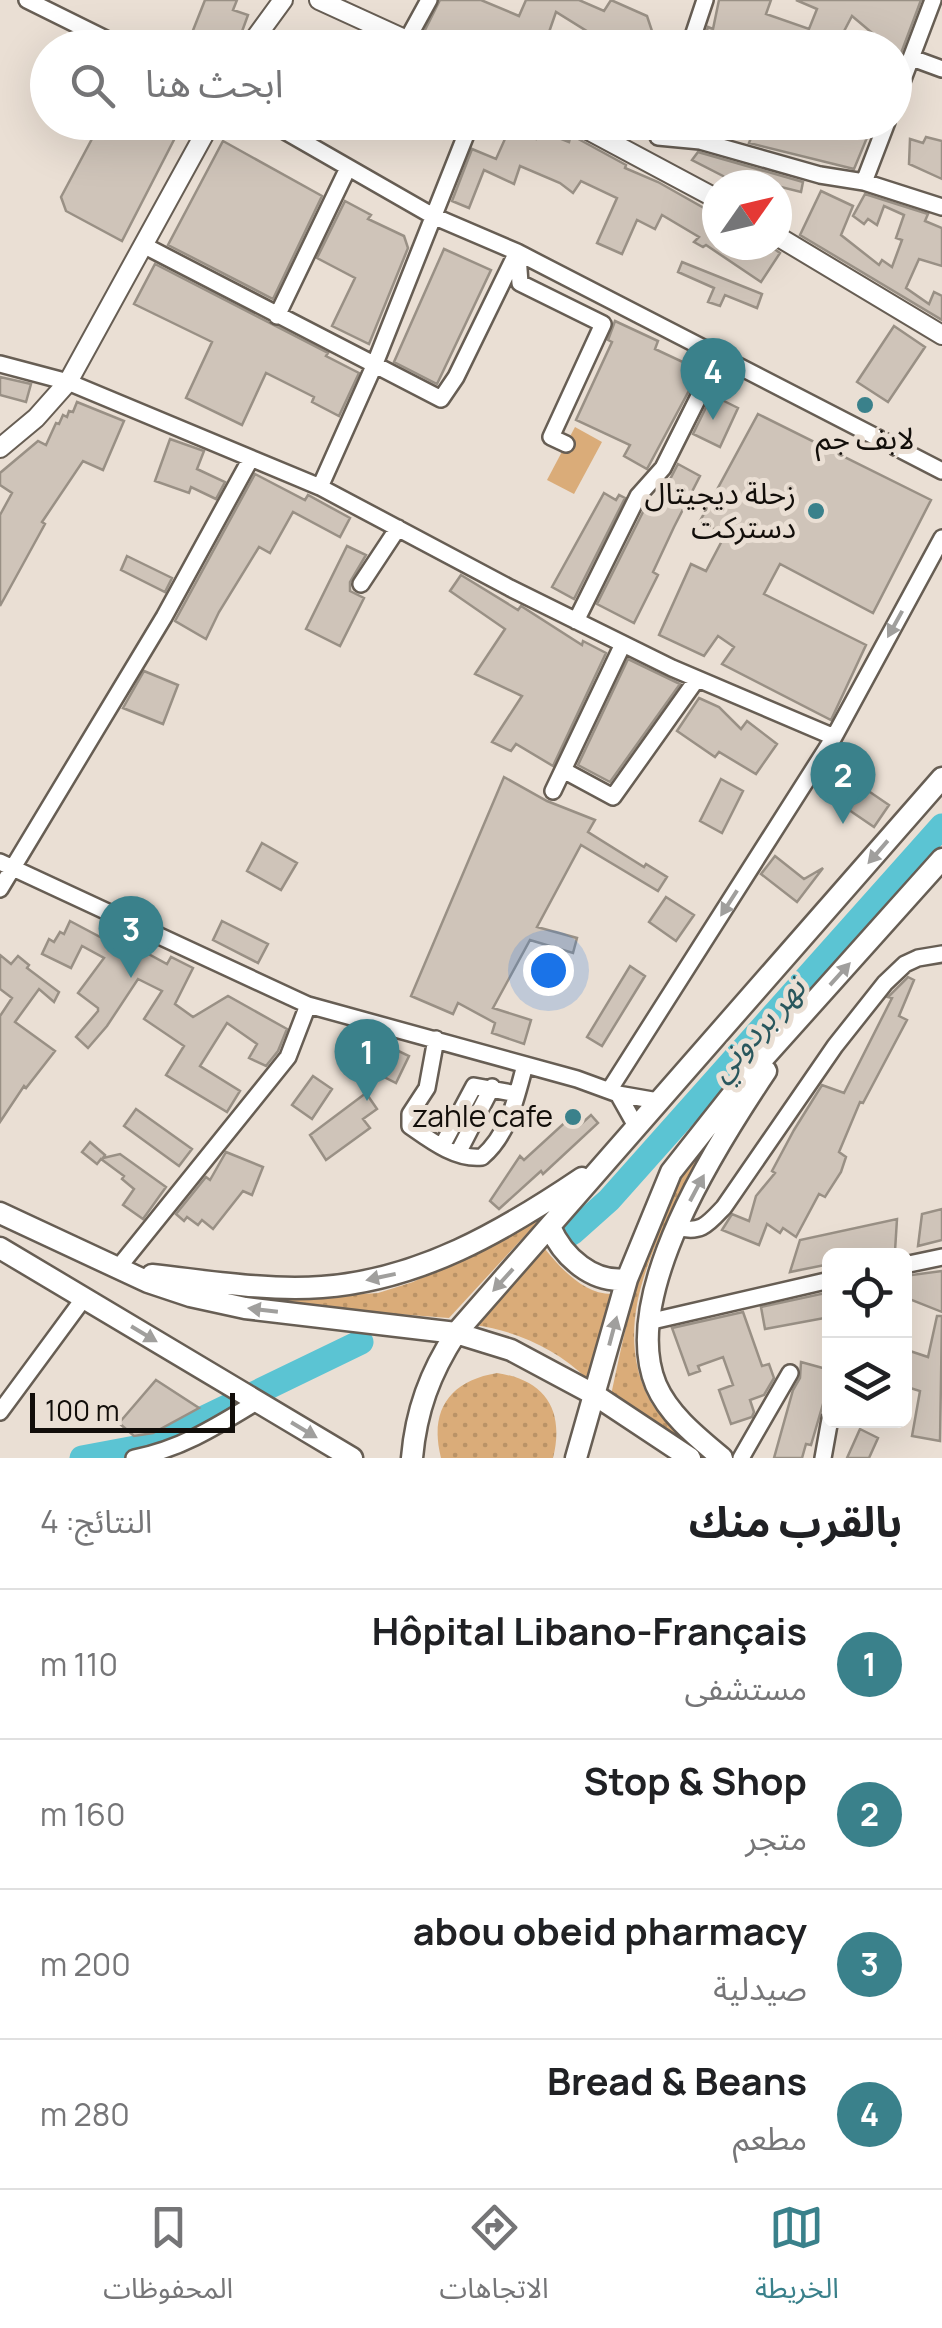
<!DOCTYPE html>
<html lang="ar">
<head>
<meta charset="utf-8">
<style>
	body { margin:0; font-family:Manrope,"Noto Sans Arabic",sans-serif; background:#f6f6f6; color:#202124; direction:rtl }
	.controls { position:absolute; right:30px; bottom:30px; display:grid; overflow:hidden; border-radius:15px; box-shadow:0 10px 40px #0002 }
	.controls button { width:90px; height:90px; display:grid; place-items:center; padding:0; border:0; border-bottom:2px solid #e0e0e0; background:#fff; color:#202124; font:50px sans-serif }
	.compass { position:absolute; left:702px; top:170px; width:90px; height:90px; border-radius:50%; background:#fff; box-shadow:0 10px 40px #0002; rotate:56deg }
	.scale { position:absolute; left:30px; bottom:25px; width:205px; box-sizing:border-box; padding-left:10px; border:5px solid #120e0a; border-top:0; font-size:28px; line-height:35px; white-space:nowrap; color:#120e0a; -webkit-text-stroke:8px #eadfd4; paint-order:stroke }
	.you { position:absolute; left:548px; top:970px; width:35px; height:35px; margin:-25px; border:8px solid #fff; border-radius:50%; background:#1a73e8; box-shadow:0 0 0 15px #1a73e833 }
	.badge { display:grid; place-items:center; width:65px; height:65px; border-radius:50%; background:#3a818b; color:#fff; font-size:32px; font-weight:700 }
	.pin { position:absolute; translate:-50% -82px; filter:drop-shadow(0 2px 5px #0008) }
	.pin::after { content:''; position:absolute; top:52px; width:35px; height:30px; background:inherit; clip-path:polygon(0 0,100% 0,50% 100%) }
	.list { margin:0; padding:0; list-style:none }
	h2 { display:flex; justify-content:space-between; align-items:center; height:130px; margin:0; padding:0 40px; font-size:42px }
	h2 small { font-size:32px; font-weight:400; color:#757577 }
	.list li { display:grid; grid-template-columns:65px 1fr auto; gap:30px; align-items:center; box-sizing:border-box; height:150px; padding:0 40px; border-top:2px solid #e0e0e0 }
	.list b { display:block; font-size:38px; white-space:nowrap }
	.list p { margin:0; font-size:32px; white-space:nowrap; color:#757577 }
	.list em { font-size:32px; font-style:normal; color:#757577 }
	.icon { flex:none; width:55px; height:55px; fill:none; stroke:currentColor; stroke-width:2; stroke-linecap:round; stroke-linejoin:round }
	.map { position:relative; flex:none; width:942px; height:1458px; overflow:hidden; direction:ltr }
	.search { position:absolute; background:#fff; box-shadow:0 10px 40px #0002; left:30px; right:30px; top:30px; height:110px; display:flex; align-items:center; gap:25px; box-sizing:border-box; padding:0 35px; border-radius:55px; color:#757577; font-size:38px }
	.sheet { height:730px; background:#fff }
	nav { display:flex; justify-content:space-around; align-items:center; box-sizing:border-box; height:140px; border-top:2px solid #e0e0e0; background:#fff; font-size:28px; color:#757577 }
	nav a { display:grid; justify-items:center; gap:5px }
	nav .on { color:#3a818b }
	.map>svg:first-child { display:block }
</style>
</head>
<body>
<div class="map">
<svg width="942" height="1458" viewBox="0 0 942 1458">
	<defs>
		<pattern id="green-dots" width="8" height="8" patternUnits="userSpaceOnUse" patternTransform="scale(2.5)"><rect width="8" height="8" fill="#daac79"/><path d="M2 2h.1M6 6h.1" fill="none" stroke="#ba9367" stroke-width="1.8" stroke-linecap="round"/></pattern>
	</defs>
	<rect width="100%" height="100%" fill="#eadfd4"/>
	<path fill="url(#green-dots)" d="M720,1125C678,1203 603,1305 648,1397C657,1415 674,1430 687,1444L611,1395C626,1326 639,1258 671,1194C683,1169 703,1147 720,1125Z
		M542,1217L449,1318L242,1302L378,1293L413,1282Z
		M545,1249C562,1270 586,1296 615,1294L587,1379C557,1349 516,1331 475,1325Z
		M497,1373C545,1380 565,1410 553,1458H441C429,1411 449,1381 497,1373Z"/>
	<path fill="#daac79" d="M575,427L602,442L574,494L547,480Z"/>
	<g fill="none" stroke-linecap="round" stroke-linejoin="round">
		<path stroke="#5bc4d3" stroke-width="25" d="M572,1233L609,1200L942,826
			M82,1458L146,1446L361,1342"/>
	</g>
	<path fill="#cfc4b9" stroke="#999085" stroke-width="2.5" d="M205,0H237L233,10L248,15L236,48H186Z
		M440,0H481L519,16L526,0H579L604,11L611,0L647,16L652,31L646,48H591L593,35L556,12L548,35L551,37L550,48H480L450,37L447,44L425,30Z
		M719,0H771L766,14L809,29L817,9L796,0H921L900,56L894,48H890L852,16L841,37L860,48H701L708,27L713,29Z
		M101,122H163L179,130L122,241L66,211L61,197Z
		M664,122H749L784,137L788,133L789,125L811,131L813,123L850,138L857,122L871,128L854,169L749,143L751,138L720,129L719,135Z
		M509,130L536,139L539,130L569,142L571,135L626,165L625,168L658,182L711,212L717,211V245H769L780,253L761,282L706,245L703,247L694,242L699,237L662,215L655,229L637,220L622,254L597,243L617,198L581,181L573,193L560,183L520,166L514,184L484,170L469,208L452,201L472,149L496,159Z
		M926,137L942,141V179L909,164L910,139L923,143Z
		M223,141L322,196L273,299L168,245Z
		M698,152L803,182L801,192L757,181L755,185H733L723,176L692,160Z
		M821,191L853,206L841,235L879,265L882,260L892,267L902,240L896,238L904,215L884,206L877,225L868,219L864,224L853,216L865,194L928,214L925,221L942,228V266L919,259L906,288L929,304L934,292L942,296V320L800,235Z
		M345,201L371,215L368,219L404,236L408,248L369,344L332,326L355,278L317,258Z
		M444,249L491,270L437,384L394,362Z
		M682,262L762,294L757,308L725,295L720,306L708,302L714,288L678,272Z
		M155,264L328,353L326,356L359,373L339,416L312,402L314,397L266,373L242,425L186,398L212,342L134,304Z
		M615,321L658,341L655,349L700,370L647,469L624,456L630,445L576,420L612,342L608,340Z
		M894,326L925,347L888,402L857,382Z
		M0,377L31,384L26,402L0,395Z
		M712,395L738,408L720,447L693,434Z
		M77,402L124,421L103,470L83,461L42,522L45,524L0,606V515L12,493L0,485V473L38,441L46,445L56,423L59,424L63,415L67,417L69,411L73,412Z
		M758,414L931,500L873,613L780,564L764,594L866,645L831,720L722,664L734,647L718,636L704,656L659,635L691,564L706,571L725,535L700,521Z
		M170,439L204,451L197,469L225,482L216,499L191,487L189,493L155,481Z
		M678,464L700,476L674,527L653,572L658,575L634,623L597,604L644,510L652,514Z
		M255,474L305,500L308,495L350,518L340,537L293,512L270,553L259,547L219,612L206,639L175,621Z
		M604,493L616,500L619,495L625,498L574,599L552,587Z
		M347,546L366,555L350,582V591L364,598L340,646L306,629Z
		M127,556L172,578L165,592L121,570Z
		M461,575L518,610L521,606L582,645L583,641L606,653L553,766L516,744L511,751L492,742L522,696L475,674L505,629L450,591Z
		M628,659L680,684L610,782L578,765Z
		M144,671L178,685L163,724L123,708Z
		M699,698L719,707L741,729L747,721L777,744L756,774L719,752L715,757L677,731Z
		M842,773L889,805L874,827L827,795Z
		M504,777L547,801L595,820L588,832L644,867L646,864L667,877L658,891L581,845L537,927L577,938L573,953L530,940L493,1008L531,1020L524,1044L492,1033L495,1023L458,1003L453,1014L411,996Z
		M721,779L743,791L722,833L700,821Z
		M262,843L297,863L281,890L247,871Z
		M775,856L804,879L823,868L797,902L761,874Z
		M666,897L694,915L676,941L649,922Z
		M70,921L104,939L108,932L167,964L171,957L193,968L175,1004L193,1017L228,996L287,1029L278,1051L266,1066L249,1058L257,1044L227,1023L200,1066L240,1091L227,1112L166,1075L184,1046L144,1019L162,991L138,979L107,1026L88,1048L76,1037L98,1011V1008L78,993L104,958L82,946L71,968L42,954L49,939L54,942L60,932L64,934Z
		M222,921L268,944L258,963L213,940Z
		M0,955L11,964L18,956L29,965L27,968L59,992L54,1002L39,989L15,1022L55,1051L26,1088L24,1086L0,1122V1016L12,998L0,989Z
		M630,966L645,976L602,1046L587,1037Z
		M908,977L914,980L899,1016L907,1020L863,1103L860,1102L839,1152L846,1157L841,1172L825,1197L819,1194L796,1237L783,1228L780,1233L767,1224L759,1245L722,1230L732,1214L749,1221L756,1196L775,1173L772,1171L794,1130L822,1085L844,1093L892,998L888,997Z
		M380,1042L409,1056L396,1083L376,1073L370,1087L360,1082Z
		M313,1076L332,1089L312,1119L292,1105Z
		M366,1093L377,1109L363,1119L370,1128L326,1160L310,1135Z
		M136,1109L192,1149L179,1166L124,1126Z
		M591,1115L598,1123L543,1174L541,1171L499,1209L490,1201L520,1156L524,1160L572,1116L580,1125Z
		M90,1142L105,1155L103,1158L120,1154L166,1187L143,1219L123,1205L134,1189L122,1179L124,1176L101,1159L97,1164L82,1152Z
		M226,1152L263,1167L252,1195L243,1191L213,1229L202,1220L198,1225L187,1217L184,1221L176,1214L206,1177L210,1180Z
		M942,1209V1240L918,1246L922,1214Z
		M897,1219L895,1251L871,1256H830V1264L790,1272L800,1240Z
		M942,1271V1312L904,1297V1276Z
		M830,1292V1317L765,1329L761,1307Z
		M743,1312L762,1366L769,1364L774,1378L764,1395L750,1400L754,1412L752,1417L731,1424L719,1390L733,1385L723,1357L698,1366L700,1371L689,1375L672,1328Z
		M937,1316H942L940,1441L912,1436L920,1391L904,1386V1349L928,1357Z
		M801,1362L830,1370V1380L811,1445L806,1444L802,1458H774L793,1390L800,1378Z
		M156,1380L199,1408L153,1433L134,1436L119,1423Z
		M860,1429L878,1438L869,1458H847Z"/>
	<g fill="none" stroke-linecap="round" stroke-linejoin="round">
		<g stroke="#675e54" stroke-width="20">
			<path id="minor" d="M27,0L124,48
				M407,40L429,0
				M689,48L705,0
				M912,58L942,69
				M894,103L933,0
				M269,122L433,216L517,252L942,471
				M658,137L700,141L820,175L864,182L942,207
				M864,182L887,122
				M145,246L441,399L456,377L517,252
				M518,256L520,283L603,324L551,437L566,444
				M277,316L348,168
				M0,364L68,382L320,487L510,588L672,668L834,737
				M320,487L374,366L471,122
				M361,584L398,528
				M576,621L638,496L663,468L710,374
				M563,770L613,797L697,679
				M553,791L623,644
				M0,862L308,1005L577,1079L618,1094L658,1101
				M0,889L164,617L250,460
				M436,1039L427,1088L410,1114V1126C430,1140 456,1160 482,1157C509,1134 516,1098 525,1065
				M610,1089L834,737L942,538
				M618,1094L636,1126
				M442,1146L474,1086L517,1094
				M458,1153L492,1087
				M677,1227C701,1234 708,1224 724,1207L835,1046L885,983L905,964L918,958L942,954
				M904,1265L942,1257
				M118,1268L288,1057L308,1005
				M648,1322L830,1280
				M0,1412L84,1298
				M134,1458C181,1449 217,1426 258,1401
				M741,1458L790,1373
				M823,1458L830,1419"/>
		</g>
		<g stroke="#675e54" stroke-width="22">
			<path id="major" d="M319,0L424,48
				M248,48L283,0
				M573,122L717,199
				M777,236L942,335
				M0,448L36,418L68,382L211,122"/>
		</g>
		<g stroke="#675e54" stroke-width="25">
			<path id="highway" d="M0,1213L148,1282L190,1296L245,1308L456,1333L511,1350L595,1395L690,1458
				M550,1227C563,1257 593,1284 627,1279
				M0,1248L352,1458
				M152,1275C208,1281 265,1291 322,1287C419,1280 502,1232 582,1178
				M412,1458C416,1411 430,1373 456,1333L942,778
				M576,1458L627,1279L671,1172L743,1081L942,859
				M722,1458C697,1437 669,1415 656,1385C619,1296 717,1144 766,1071"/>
		</g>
		<use href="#minor" stroke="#fff" stroke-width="15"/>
		<use href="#major" stroke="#fff" stroke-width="18"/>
		<use href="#highway" stroke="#fff" stroke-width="20"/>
	</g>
	<defs><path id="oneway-solid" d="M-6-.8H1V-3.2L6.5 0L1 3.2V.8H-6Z" transform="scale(2.5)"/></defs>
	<g fill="#a09f9d">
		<use href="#oneway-solid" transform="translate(895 624) rotate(119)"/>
		<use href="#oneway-solid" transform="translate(878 852) rotate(131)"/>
		<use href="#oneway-solid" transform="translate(729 903) rotate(123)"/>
		<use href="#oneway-solid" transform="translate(840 974) rotate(-48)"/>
		<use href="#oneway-solid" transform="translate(697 1188) rotate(-62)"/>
		<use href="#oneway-solid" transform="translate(381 1277) rotate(168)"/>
		<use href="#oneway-solid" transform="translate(503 1280) rotate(132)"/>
		<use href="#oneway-solid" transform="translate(263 1310) rotate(-173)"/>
		<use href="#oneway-solid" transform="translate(613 1331) rotate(-75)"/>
		<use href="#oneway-solid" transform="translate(144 1334) rotate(31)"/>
		<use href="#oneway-solid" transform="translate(304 1430) rotate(31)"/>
	</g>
	<g fill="#3a818b" stroke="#eadfd4" stroke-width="4">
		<circle cx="865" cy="405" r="10"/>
		<circle cx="816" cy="511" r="10"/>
		<circle cx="573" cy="1117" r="10"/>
	</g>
	<g text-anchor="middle" stroke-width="10" stroke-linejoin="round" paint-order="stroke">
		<g font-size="30" fill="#120e0a" stroke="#eadfd4" text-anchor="end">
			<text x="865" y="449" text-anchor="middle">لابف جم</text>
			<text x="796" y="504">زحلة ديجيتال<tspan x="796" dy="34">دستركت</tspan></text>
			<text x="553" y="1127">zahle cafe</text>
		</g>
		<g font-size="32" font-style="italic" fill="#29575d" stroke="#eadfd4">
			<text transform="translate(757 1029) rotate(-48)" y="11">نهر بردوني</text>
		</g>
	</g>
</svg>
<div class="controls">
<button><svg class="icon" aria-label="locate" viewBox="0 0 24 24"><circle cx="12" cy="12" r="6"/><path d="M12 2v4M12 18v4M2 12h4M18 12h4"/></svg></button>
<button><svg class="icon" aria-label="layers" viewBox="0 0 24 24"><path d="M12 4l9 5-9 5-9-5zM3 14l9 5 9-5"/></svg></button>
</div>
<svg class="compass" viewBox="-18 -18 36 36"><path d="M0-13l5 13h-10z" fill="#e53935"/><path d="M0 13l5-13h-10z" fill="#757577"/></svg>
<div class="scale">100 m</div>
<div class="you"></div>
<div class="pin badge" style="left:367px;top:1101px">1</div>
<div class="pin badge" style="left:843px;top:824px">2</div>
<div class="pin badge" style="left:131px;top:978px">3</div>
<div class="pin badge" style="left:713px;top:420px">4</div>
<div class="search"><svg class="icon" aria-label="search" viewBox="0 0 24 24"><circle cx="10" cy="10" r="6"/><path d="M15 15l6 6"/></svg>ابحث هنا</div>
</div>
<section class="sheet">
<h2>بالقرب منك<small>النتائج: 4</small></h2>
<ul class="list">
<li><span class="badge">1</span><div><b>Hôpital Libano-Français</b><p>مستشفى</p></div><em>110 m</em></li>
<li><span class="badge">2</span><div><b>Stop &amp; Shop</b><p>متجر</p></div><em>160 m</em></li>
<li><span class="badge">3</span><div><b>abou obeid pharmacy</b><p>صيدلية</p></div><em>200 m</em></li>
<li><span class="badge">4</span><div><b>Bread &amp; Beans</b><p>مطعم</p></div><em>280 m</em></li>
</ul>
</section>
<nav>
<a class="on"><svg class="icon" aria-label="map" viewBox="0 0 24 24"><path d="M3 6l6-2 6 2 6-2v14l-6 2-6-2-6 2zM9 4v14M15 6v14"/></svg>الخريطة</a>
<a><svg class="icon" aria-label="directions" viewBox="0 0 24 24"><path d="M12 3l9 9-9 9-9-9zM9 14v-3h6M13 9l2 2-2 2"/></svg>الاتجاهات</a>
<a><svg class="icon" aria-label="saved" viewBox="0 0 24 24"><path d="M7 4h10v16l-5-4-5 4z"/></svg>المحفوظات</a>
</nav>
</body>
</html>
